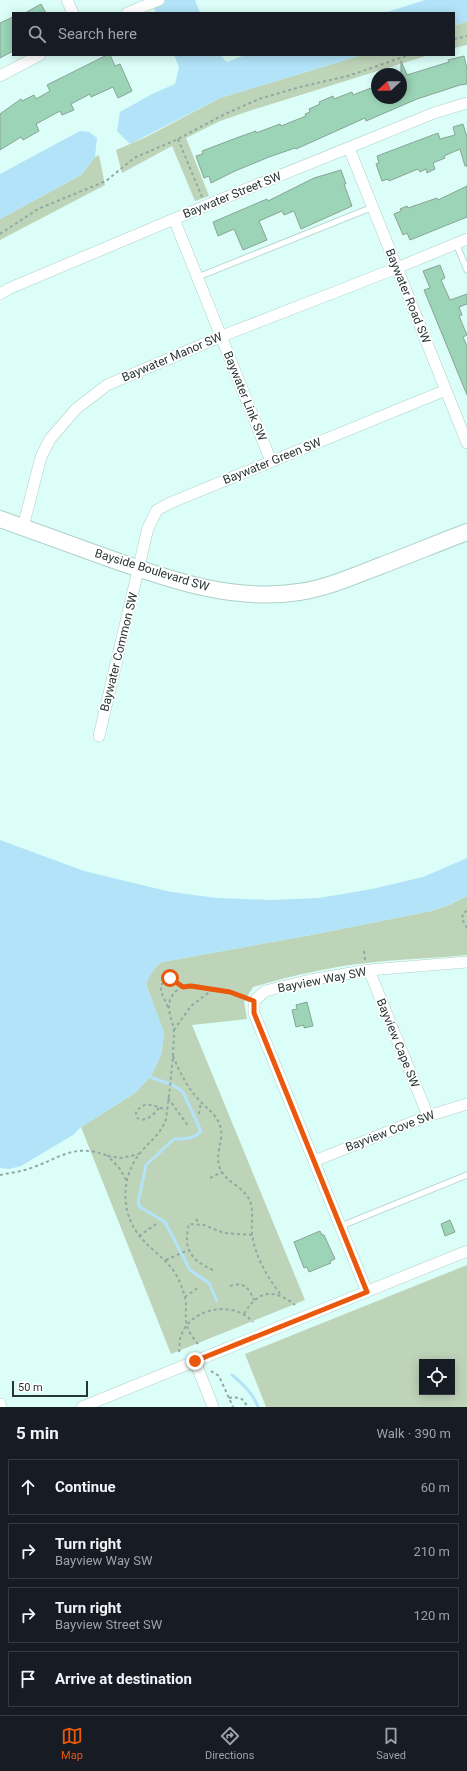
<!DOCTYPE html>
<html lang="en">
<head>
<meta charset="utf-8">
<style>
	body { margin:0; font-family:Roboto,sans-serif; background:#20242c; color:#f1f3f6 }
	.controls { position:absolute; right:12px; bottom:12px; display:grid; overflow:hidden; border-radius:0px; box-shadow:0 2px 10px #0003 }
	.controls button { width:36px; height:36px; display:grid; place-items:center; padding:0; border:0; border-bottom:1px solid #363941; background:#171b24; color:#f1f3f6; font:20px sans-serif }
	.compass { position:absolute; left:371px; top:68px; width:36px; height:36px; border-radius:50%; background:#171b24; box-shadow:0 2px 10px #0003; rotate:248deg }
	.scale { position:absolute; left:12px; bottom:10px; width:76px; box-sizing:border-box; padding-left:4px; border:2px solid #293734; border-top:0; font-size:11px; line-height:14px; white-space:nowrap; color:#293734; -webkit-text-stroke:3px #fff; paint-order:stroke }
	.stop { position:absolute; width:12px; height:12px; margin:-9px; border:3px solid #ea580c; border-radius:50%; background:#fff }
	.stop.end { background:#ea580c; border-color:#fff; box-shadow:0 1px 4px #0008 }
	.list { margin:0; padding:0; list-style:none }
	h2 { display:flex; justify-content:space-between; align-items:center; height:52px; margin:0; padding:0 16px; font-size:17px }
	h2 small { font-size:13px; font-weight:400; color:#9ea1a6 }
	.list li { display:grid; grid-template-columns:26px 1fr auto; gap:12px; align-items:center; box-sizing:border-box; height:56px; margin:0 8px 8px; padding:0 8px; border:1px solid #363941; border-radius:0px }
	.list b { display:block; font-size:15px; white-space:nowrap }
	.list p { margin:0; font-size:13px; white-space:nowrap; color:#9ea1a6 }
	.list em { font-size:13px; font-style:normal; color:#9ea1a6 }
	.icon { flex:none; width:22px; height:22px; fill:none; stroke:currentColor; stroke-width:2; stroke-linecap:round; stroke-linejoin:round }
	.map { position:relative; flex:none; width:467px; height:1407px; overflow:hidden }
	.search { position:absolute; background:#171b24; box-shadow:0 2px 10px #0003; left:12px; right:12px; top:12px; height:44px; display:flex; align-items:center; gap:10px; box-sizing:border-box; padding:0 14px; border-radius:0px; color:#9ea1a6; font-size:15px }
	.sheet { height:308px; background:#171b24 }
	nav { display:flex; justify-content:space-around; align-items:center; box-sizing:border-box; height:56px; border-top:1px solid #363941; background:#171b24; font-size:11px; color:#9ea1a6 }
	nav a { display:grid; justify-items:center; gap:2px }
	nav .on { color:#ea580c }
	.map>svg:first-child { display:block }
</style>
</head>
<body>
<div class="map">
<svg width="467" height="1407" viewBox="0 0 467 1407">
	<rect width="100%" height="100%" fill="#dbfef8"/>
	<path fill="#bed4b9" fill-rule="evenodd" d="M467,21V45L454,48V26Z
		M362,55H429L252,110L220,121L186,138L209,196L195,201L172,146L122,173L116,150L146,137L220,98Z
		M99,155L105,185L0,240V219L81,175L95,157Z
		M467,896V955C437,958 406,959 375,962C334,966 293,975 253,987L244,1002L247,1019L192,1025L305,1300L171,1354L81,1127L135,1093L151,1076L161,1055L164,1033L146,984C150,975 153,968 162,962L311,935L431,911L449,905Z
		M467,1265V1407H266L245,1354ZM422,1362H452V1392H422Z"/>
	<path fill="#b3e3f8" d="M150,0H195L200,13H156Z
		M425,0H467V21L454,26V13H384Z
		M174,55H220L227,62L245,55H362L220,98L130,144L117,131L120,112L152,94L175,84L179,67Z
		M80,131L89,132L97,138L95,157L81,175L0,219V174Z
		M0,840L84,871L171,892L217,898L271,900L319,898L372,889L423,877L467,858V896L449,905L431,911L311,935L162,962C153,968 150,975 146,984L164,1033L161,1055L151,1076L135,1093L81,1127L73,1135L21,1166L9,1169L0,1168Z"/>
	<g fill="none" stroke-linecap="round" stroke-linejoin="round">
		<path stroke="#b3e3f8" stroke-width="3" d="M147,1076L173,1085L183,1092L201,1131C194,1139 185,1139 174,1139L146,1165L138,1203L140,1207L165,1222L190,1270L209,1283L217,1301
			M232,1375C243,1384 253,1393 258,1407"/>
	</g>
	<path fill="#9bd4b7" stroke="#89a495" d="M41,4L46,13H25Z
		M13,17V51L0,58V23Z
		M107,55H110L115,66L120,64L132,91L118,98L113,87L91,97L90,94L71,104L74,110L62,115L60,111L36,124L39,131L23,140L21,137L0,150V114L21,99L22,101L34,95L36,99L50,91L47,85Z
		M464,56L467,69V84L460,85L417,99L366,121L365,118L296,149L295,148L269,157L235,171L211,183L209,176L204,178L196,156L203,154L202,151L239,137L256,131V133L280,124L281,126L306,116L305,114L310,112L309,109L320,104L319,102L333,96L334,99L352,92L353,95L371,88L372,90L377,88V98H401V61L407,75L449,62L448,60Z
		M463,124L467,137V166H465L460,149L444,156L445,158L433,163L435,169L427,173L426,169L420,172L418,169L389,181L388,179L382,181L376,164L379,163L377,156L438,133L440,139L455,135L453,127Z
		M341,170L346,184H344L352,206L301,229L294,211L284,215L282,211L259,221L267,240L243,250L234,229L218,236L213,222L267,199L268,201L314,178Z
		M467,186V217L410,240L407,233L403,235L394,214L401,211L400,209L407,206L408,208L437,198L438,200Z
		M440,265L445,278L441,280L450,300L467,294V304L459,307L462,315L459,316L467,335L463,337L467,346V395L424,290L430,288L423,271Z
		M307,1002L313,1026L304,1028V1025L296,1027L292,1010L297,1009L296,1005Z
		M450,1220L455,1232L445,1236L441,1224Z
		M320,1231L322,1235H324L335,1259L330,1261L331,1263L309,1272L307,1267L304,1268L294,1242Z"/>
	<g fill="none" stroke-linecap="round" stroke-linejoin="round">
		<g stroke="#aed0ca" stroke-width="7">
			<path id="lane" d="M456,243L467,270
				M198,277L373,207
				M341,1226L467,1175"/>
		</g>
		<g stroke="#aed0ca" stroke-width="12">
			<path id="street" d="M67,0L73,13
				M127,13L159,0
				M0,76L40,55
				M349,148L467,443
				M174,219L271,461
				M0,294L8,289L205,206L434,113L467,103
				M23,527L41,457L50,439L76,409L107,385L222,336L397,268L467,239
				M99,736L148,528L157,510L170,503L446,390
				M369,970L428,1116
				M314,1161L428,1116L467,1104
				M367,1292L254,1013V1001L265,991L310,980L369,970L467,962
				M195,1361L213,1407
				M0,1404L1,1407
				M82,1407L467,1251"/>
		</g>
		<g stroke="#aed0ca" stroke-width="18">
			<path id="secondary" d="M0,519C36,532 72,545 108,558C170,580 233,602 299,592C327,588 354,576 380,566C409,555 438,543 467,532"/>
		</g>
		<path stroke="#8fa9a5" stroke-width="2" stroke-dasharray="3 3" stroke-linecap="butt" d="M454,39L467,36
			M178,139L202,197
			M0,234L38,209L106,181L134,158L178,139L223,115L259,99L300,87L348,76L409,55
			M467,911L463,913L462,919L467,928
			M364,951L365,960
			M168,1007L161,992V985L166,980L170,978L183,987
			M174,1030L191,1006L212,990
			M173,1056C180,1073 187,1087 199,1100C206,1108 215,1113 219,1123C226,1138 215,1150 219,1165C222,1181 244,1186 250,1201C254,1211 251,1224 252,1234C255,1256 267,1277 281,1295
			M168,1098L189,1127
			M159,1108C153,1115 145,1124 136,1117V1112C147,1098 153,1108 167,1109
			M199,1114L201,1102
			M0,1175C9,1173 19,1172 28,1169C60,1159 73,1142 108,1156
			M210,1178L222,1172
			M126,1180L120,1169L108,1156L121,1158L139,1154
			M196,1219L199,1224
			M139,1236L156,1224
			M166,1260L188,1250
			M213,1270C190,1260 183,1248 189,1224L204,1225L224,1233L252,1235
			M230,1286C245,1281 249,1289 254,1300
			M185,1297L199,1287
			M244,1314C258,1290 274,1288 295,1305
			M198,1344C194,1339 189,1333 187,1326C185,1319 186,1312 186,1305C185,1294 181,1283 175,1273C167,1260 154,1252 144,1241C123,1220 120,1187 134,1162C143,1145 159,1139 166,1119C170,1090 173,1062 174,1033C174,1022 166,1011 170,1000C172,995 177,989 182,987C194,983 233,993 246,997
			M179,1352C180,1348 179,1343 180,1339C188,1308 232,1299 253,1322
			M211,1371L219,1376L233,1407
			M229,1398L234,1397L242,1399L248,1407"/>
		<use href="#lane" stroke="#fff" stroke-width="5.5"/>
		<use href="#street" stroke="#fff" stroke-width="11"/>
		<use href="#secondary" stroke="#fff" stroke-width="16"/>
	</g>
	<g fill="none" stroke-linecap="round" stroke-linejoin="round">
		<path stroke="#ea580c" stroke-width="5" d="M170,978L183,987L191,986L230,992L254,1001V1013L367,1292L195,1361"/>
	</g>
	<g text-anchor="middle" stroke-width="3.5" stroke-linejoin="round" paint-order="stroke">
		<g font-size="12" fill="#293734" stroke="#fff">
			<text transform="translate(232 195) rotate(-22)" y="4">Baywater Street SW</text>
			<text transform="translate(408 296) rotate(68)" y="4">Baywater Road SW</text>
			<text transform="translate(172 357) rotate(-23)" y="4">Baywater Manor SW</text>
			<text transform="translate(245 396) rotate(68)" y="4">Baywater Link SW</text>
			<text transform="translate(272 461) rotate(-22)" y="4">Baywater Green SW</text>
			<text transform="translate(152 570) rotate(17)" y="4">Bayside Boulevard SW</text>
			<text transform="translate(119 652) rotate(-76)" y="4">Baywater Common SW</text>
			<text transform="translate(322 980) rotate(-11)" y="4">Bayview Way SW</text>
			<text transform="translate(398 1043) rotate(68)" y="4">Bayview Cape SW</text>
			<text transform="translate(390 1131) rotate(-21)" y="4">Bayview Cove SW</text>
		</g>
	</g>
</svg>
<div class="controls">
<button><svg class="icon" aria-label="locate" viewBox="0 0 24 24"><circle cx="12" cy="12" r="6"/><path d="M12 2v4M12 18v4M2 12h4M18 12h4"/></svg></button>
</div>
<svg class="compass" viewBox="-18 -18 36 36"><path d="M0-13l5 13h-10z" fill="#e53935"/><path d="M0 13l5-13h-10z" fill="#9ea1a6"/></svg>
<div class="scale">50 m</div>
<div class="stop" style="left:170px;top:978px"></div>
<div class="stop end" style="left:195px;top:1361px"></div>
<div class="search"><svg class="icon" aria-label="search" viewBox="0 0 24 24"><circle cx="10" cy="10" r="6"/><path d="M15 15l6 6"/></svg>Search here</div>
</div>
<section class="sheet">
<h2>5 min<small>Walk · 390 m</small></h2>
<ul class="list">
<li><svg class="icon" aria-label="ahead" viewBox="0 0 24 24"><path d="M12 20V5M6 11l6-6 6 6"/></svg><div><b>Continue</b></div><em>60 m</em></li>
<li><svg class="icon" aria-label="right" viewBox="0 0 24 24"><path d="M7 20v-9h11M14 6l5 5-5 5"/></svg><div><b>Turn right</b><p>Bayview Way SW</p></div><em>210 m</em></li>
<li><svg class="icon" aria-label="right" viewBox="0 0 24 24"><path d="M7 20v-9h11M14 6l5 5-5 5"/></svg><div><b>Turn right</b><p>Bayview Street SW</p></div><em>120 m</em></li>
<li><svg class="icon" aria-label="arrive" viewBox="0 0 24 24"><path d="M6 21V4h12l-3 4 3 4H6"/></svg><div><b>Arrive at destination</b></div></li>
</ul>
</section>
<nav>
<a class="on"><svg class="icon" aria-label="map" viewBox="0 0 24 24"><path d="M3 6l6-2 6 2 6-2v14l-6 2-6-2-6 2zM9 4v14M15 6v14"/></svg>Map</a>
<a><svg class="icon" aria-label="directions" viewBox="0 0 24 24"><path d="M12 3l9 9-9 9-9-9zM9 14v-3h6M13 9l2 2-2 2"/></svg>Directions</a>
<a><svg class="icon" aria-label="saved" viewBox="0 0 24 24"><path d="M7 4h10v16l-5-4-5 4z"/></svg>Saved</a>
</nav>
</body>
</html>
